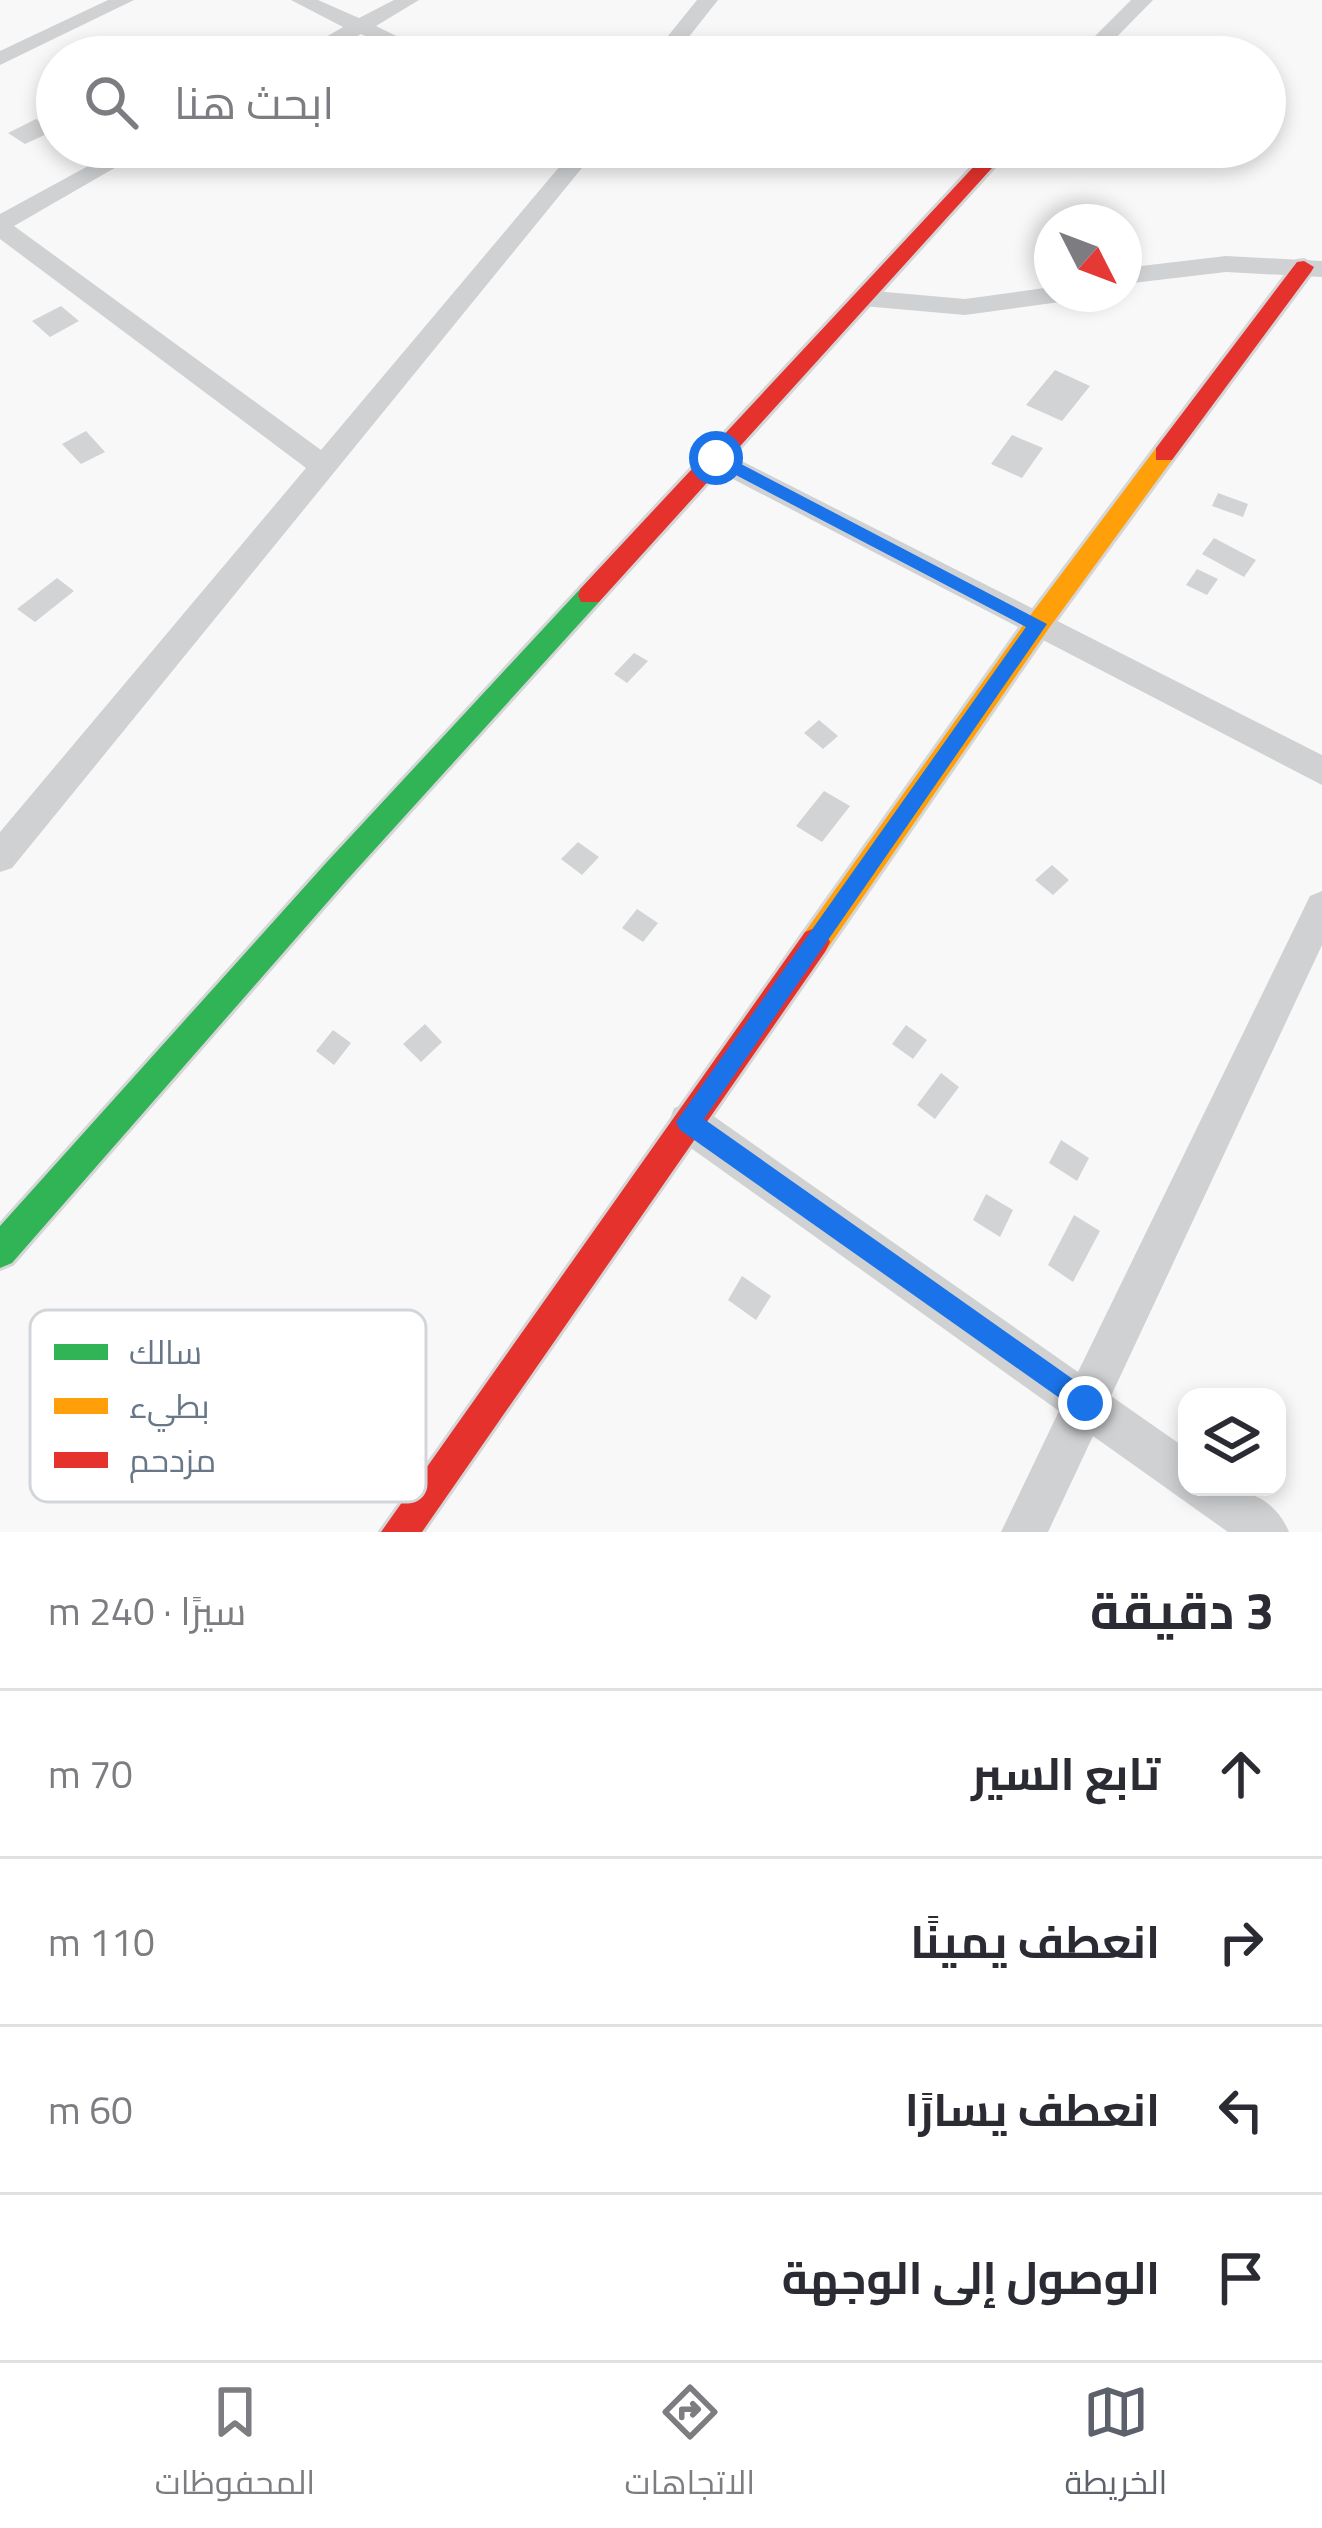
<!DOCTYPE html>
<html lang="ar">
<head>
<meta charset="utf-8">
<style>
	body { margin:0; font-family:"Titillium Web",Cairo,sans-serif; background:#f2f2f3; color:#2b2b33; direction:rtl }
	.controls { position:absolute; right:36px; bottom:36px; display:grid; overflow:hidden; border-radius:24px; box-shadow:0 6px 18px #0003 }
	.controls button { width:108px; height:108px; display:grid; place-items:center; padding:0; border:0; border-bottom:3px solid #e1e1e2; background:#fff; color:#2b2b33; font:60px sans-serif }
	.compass { position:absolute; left:1034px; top:204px; width:108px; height:108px; border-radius:50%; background:#fff; box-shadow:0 6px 18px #0003; rotate:132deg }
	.stop { position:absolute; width:36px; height:36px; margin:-27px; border:9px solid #1a73e8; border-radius:50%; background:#fff }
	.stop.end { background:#1a73e8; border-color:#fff; box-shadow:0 3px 12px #0008 }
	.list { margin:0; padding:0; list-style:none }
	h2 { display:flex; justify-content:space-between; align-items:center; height:156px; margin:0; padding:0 48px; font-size:51px }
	h2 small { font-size:39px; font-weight:400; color:#7c7c81 }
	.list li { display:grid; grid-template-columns:78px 1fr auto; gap:36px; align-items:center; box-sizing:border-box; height:168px; padding:0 48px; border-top:3px solid #e1e1e2 }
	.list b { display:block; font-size:45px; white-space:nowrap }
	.list em { font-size:39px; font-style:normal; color:#7c7c81 }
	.icon { flex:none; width:66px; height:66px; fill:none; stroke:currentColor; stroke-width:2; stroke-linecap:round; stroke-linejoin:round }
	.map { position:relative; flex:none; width:1322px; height:1532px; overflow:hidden; direction:ltr }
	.search { position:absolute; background:#fff; box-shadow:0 6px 18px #0003; left:36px; right:36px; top:36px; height:132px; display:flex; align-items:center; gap:30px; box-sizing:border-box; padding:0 42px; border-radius:66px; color:#7c7c81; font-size:45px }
	.sheet { height:828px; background:#fff }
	nav { display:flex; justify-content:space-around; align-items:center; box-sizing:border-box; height:168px; border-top:3px solid #e1e1e2; background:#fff; font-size:33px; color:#7c7c81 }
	nav a { display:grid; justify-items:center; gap:6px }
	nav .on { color:#5d616b }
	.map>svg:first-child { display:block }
</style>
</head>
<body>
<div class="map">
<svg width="1322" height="1532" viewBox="0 0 1322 1532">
	<rect width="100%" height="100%" fill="#f8f8f8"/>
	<path fill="#d2d3d4" d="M36,119L53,131L25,144L8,133Z
		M61,306L79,321L50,337L32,321Z
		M1055,370L1090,386L1062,421L1026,405Z
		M86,431L105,452L81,464L62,444Z
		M1012,435L1043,448L1022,478L991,464Z
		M1218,493L1248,504L1243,517L1212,506Z
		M1214,538L1256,560L1244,577L1202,554Z
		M1197,569L1218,579L1207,595L1186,585Z
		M57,578L74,591L35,622L17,609Z
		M634,653L648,661L627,683L614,674Z
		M819,720L838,736L823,749L804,733Z
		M824,791L850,806L822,842L796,826Z
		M578,842L599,857L582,875L561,859Z
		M1052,865L1069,880L1053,895L1035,880Z
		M637,909L658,923L643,942L622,928Z
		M425,1024L442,1042L421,1062L403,1044Z
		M906,1025L927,1040L913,1059L892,1044Z
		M333,1030L351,1043L334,1065L316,1051Z
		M941,1073L959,1087L935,1119L917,1105Z
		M1061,1140L1089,1158L1077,1181L1049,1163Z
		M986,1194L1013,1210L1000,1237L973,1220Z
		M1074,1215L1100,1231L1073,1282L1048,1265Z
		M742,1276L771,1296L756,1320L728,1300Z"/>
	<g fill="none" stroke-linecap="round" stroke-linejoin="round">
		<g stroke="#d5d6d7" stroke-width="6">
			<path id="fast" d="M590,585L599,588L602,595L599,602L346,881L12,1263L0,1268V1226L326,863L581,588Z"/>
		</g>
		<g stroke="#d5d6d7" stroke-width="6">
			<path id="slow" d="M1164,446L1172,448V460L1047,631L825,952L815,956L805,952L800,942L805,932L1029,617L1156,448Z"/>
		</g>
		<g stroke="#d5d6d7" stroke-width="6">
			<path id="jam" d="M992,147H1011L599,602H581L578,595L581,588Z
				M1304,261L1314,267L1311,272L1172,460H1156V448L1297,262Z
				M815,928L825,932L830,942L825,952L422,1532H381L805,932Z"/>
		</g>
		<path fill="#d0d1d3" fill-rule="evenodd" d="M108,0H134L0,65V51Z
			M291,0H318L359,18L394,0H419L376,26L439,57H410L361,34L319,57H292L343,27Z
			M697,0H718L673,57H651Z
			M1131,0H1153L1097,57H1074Z
			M123,147H151L14,226L321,450L576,147H599L12,868L0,872V832L306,468L0,239V214Z
			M1226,256L1322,261V277L1226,272L1124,284V268Z
			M1052,287V294H1073L1060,302L965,315L863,306L850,298L863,290L965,299Z
			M716,448L1322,755V785L706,465L702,458L706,451Z
			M1322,891V945L1111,1396L1187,1449V1487C1229,1487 1270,1487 1289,1532H1228L1093,1436L1048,1532H1001L1059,1411L674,1136L669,1122L674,1108L688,1103L702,1108L1078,1372L1310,896Z"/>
		<use href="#fast" fill="#30b455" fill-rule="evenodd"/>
		<use href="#slow" fill="#ff9f0a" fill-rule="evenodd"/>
		<use href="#jam" fill="#e5322d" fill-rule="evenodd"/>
	</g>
	<path fill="#1a73e8" d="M711,454H722L1047,624L704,1119L1094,1394L1098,1403L1094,1412L1085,1416L680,1130L676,1122L1026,627L711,462Z"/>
	<rect x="30" y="1310" width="396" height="192" rx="18" fill="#fff" stroke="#d2d6db" stroke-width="3"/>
	<rect x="54" y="1344" width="54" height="16" fill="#30b455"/>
	<rect x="54" y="1398" width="54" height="16" fill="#ff9f0a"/>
	<rect x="54" y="1452" width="54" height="16" fill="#e5322d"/>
	<g font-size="33" fill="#687788">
		<text x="129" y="1364">سالك</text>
		<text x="129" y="1418">بطيء</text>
		<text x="129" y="1472">مزدحم</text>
	</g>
</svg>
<div class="controls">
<button><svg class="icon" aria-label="layers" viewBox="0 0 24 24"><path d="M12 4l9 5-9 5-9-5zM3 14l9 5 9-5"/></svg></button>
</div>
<svg class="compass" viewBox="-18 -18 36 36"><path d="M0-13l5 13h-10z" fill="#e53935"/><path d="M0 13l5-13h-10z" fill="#7c7c81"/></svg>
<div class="stop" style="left:716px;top:458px"></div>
<div class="stop end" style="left:1085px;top:1403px"></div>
<div class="search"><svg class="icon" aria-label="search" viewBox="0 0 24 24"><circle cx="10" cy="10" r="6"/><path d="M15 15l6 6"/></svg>ابحث هنا</div>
</div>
<section class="sheet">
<h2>3 دقيقة<small>سيرًا · 240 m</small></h2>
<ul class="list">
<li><svg class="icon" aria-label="ahead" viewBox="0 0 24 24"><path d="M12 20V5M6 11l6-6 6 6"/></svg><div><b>تابع السير</b></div><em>70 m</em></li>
<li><svg class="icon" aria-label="right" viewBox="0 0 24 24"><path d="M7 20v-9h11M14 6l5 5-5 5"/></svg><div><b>انعطف يمينًا</b></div><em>110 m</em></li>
<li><svg class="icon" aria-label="left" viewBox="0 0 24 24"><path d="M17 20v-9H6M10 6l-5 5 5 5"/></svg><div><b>انعطف يسارًا</b></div><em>60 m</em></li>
<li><svg class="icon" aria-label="arrive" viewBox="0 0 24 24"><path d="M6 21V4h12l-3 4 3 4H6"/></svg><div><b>الوصول إلى الوجهة</b></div></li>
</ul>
</section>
<nav>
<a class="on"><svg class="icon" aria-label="map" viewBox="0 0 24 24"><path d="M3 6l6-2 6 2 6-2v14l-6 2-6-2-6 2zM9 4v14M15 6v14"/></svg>الخريطة</a>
<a><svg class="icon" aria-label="directions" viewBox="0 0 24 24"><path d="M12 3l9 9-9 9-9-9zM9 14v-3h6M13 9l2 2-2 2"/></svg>الاتجاهات</a>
<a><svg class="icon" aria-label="saved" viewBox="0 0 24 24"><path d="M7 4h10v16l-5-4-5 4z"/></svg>المحفوظات</a>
</nav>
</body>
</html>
